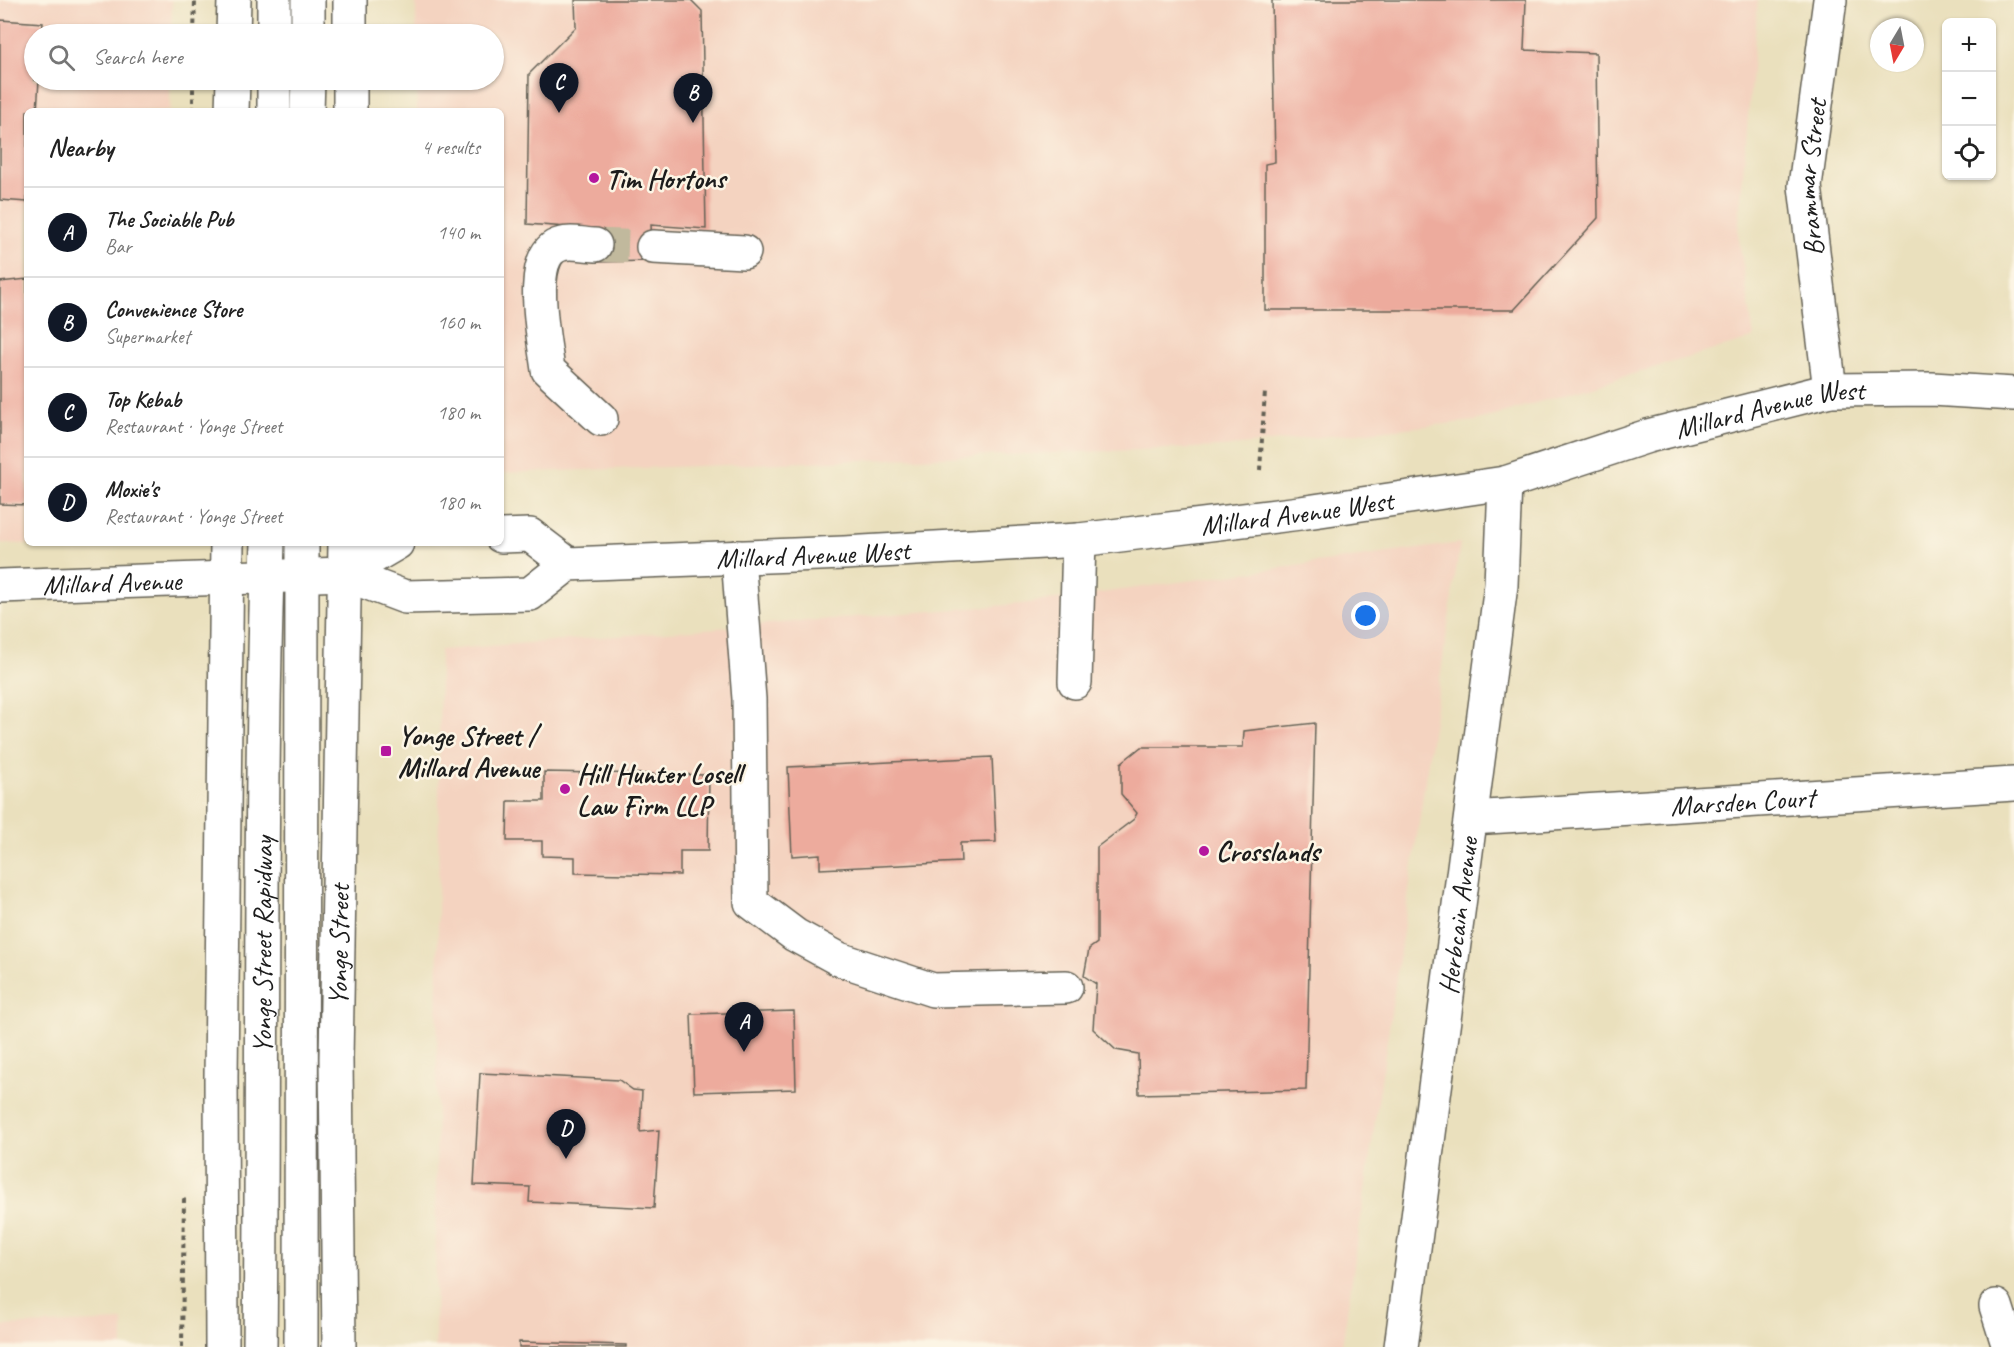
<!DOCTYPE html>
<html lang="en">
<head>
<meta charset="utf-8">
<style>
	body { margin:0; font-family:Caveat,sans-serif; background:#f6f6f6; color:#222 }
	.controls { position:absolute; right:18px; top:18px; display:grid; overflow:hidden; border-radius:9px; box-shadow:0 2px 4px #0004 }
	.controls button { width:54px; height:54px; display:grid; place-items:center; padding:0; border:0; border-bottom:2px solid #e0e0e0; background:#fff; color:#222; font:30px sans-serif }
	.compass { position:absolute; left:1870px; top:18px; width:54px; height:54px; border-radius:50%; background:#fff; box-shadow:0 2px 4px #0004; rotate:190deg }
	.you { position:absolute; left:1366px; top:616px; width:21px; height:21px; margin:-15px; border:4px solid #fff; border-radius:50%; background:#1a73e8; box-shadow:0 0 0 9px #1a73e833 }
	.badge { display:grid; place-items:center; width:39px; height:39px; border-radius:50%; background:#111827; color:#fff; font-size:20px; font-weight:700 }
	.pin { position:absolute; translate:-50% -50px; filter:drop-shadow(0 2px 3px #0008) }
	.pin::after { content:''; position:absolute; top:32px; width:21px; height:18px; background:inherit; clip-path:polygon(0 0,100% 0,50% 100%) }
	.list { margin:0; padding:0; list-style:none }
	h2 { display:flex; justify-content:space-between; align-items:center; height:78px; margin:0; padding:0 24px; font-size:26px }
	h2 small { font-size:20px; font-weight:400; color:#767676 }
	.list li { display:grid; grid-template-columns:39px 1fr auto; gap:18px; align-items:center; box-sizing:border-box; height:90px; padding:0 24px; border-top:2px solid #e0e0e0 }
	.list b { display:block; font-size:22px; white-space:nowrap }
	.list p { margin:0; font-size:20px; white-space:nowrap; color:#767676 }
	.list em { font-size:20px; font-style:normal; color:#767676 }
	.icon { flex:none; width:33px; height:33px; fill:none; stroke:currentColor; stroke-width:2; stroke-linecap:round; stroke-linejoin:round }
	.map { position:relative; flex:none; width:2014px; height:1347px; overflow:hidden }
	.search { position:absolute; background:#fff; box-shadow:0 2px 4px #0004; left:24px; top:24px; width:480px; height:66px; display:flex; align-items:center; gap:15px; box-sizing:border-box; padding:0 21px; border-radius:33px; color:#767676; font-size:22px }
	.panel { position:absolute; background:#fff; box-shadow:0 2px 4px #0004; left:24px; top:108px; width:480px; height:438px; border-radius:9px }
	.map>svg:first-child { display:block }
</style>
</head>
<body>
<div class="map">
<svg width="2014" height="1347" viewBox="0 0 2014 1347">
	<rect width="100%" height="100%" fill="#fcf5e5"/>
	<filter id="ink" filterUnits="userSpaceOnUse"><feTurbulence type="fractalNoise" baseFrequency=".0167" numOctaves="2"/><feDisplacementMap in="SourceGraphic" scale="12" xChannelSelector="R" yChannelSelector="G"/><feConvolveMatrix kernelMatrix="1 2 1 2 8 2 1 2 1" color-interpolation-filters="sRGB"/></filter>
	<filter id="wash" filterUnits="userSpaceOnUse"><feTurbulence type="fractalNoise" baseFrequency=".008" numOctaves="4" result="noise"/><feDisplacementMap in="SourceGraphic" scale="24" xChannelSelector="R" yChannelSelector="G"/><feGaussianBlur stdDeviation="1.35" result="paint"/><feColorMatrix in="noise" values="0 0 0 0 0 0 0 0 0 0 0 0 0 0 0 0 0 1.4 0 .05"/><feComposite in="paint" operator="in"/></filter>
	<g filter="url(#wash)">
		<rect width="100%" height="100%" fill="#eae0bd"/>
		<path fill="#f4d3c0" d="M0,0H172L171,34H34V80H170V111H27V543H80L75,546L0,543Z
			M416,0H1758L1738,233L1754,338L1475,421L1221,447L501,473V111H417V80H494V34H416Z
			M1460,543L1342,1347H435L440,650L1021,604Z
			M123,1321V1347H0V1326Z"/>
		<g id="blocks">
			<path fill="#edab9d" d="M575,0H691L702,11L706,229L651,225L653,261L596,262L594,229L527,224L529,74L576,27Z
				M1272,0H1526L1524,50L1596,53L1598,218L1514,310H1265V164L1275,162Z
				M0,20L43,23L42,34H34V80H39L37,111H27V202L0,200Z
				M27,279V505L0,504V282Z
				M1315,723L1306,1090L1139,1094L1138,1054L1116,1050L1093,1029L1096,984L1084,976L1089,949L1097,943V847L1134,819L1137,813L1121,794V763L1141,747H1243L1244,731Z
				M992,757L996,842L960,843L961,862L820,869V854L792,856L788,767Z
				M544,772L709,775L708,851H680V875L575,873V857L542,856V841H507L508,801H544Z
				M794,1011L796,1089L694,1092L691,1014Z
				M480,1073L619,1080L633,1090L642,1091L640,1132L659,1130L654,1208L529,1202L530,1187L474,1185Z
				M519,1342L626,1345V1347H519Z"/>
		</g>
	</g>
	<g filter="url(#ink)">
		<use href="#blocks" fill-opacity="0" stroke="#646154" stroke-width="1.5"/>
		<g fill="none" stroke-linecap="round" stroke-linejoin="round">
			<path stroke="#c1b99d" stroke-width="33" stroke-dasharray="33 16" stroke-linecap="butt" d="M595,245L653,247"/>
			<g stroke="#646154" stroke-width="36">
				<g id="minor">
					<path d="M274,34V0"/>
					<path d="M308,34V0"/>
					<path d="M274,111V80"/>
					<path d="M307,111L308,80"/>
					<path d="M595,245C585,245 572,241 562,244C524,252 545,343 548,370L601,419"/>
					<path d="M653,247L744,252"/>
					<path id="s1" d="M1830,390L1805,186L1830,0"/>
					<path d="M738,557L749,699L751,902L795,935L839,959L933,990L1066,987"/>
					<path d="M1075,682L1079,540"/>
					<path id="s2" d="M1471,818L2014,784"/>
					<path d="M1996,1306L2009,1347"/>
					<path id="s3" d="M260,1347C263,1079 259,811 268,543"/>
					<path d="M301,1347L302,543"/>
					<path id="s4" d="M1401,1347L1501,585L1505,483"/>
				</g>
			</g>
			<g stroke="#646154" stroke-width="36">
				<g id="major">
					<path d="M233,34L234,0"/>
					<path d="M350,34V0"/>
					<path d="M232,111L233,80"/>
					<path d="M350,111V80"/>
					<path d="M501,536L530,535L568,564"/>
					<path d="M344,574L397,543"/>
					<path id="s5" d="M0,586L344,574L405,597L530,594L568,564L844,553L1079,540L1300,513L1505,483L1648,436L1830,390L1932,389L2014,394"/>
					<path d="M222,1347L221,1077L227,543"/>
					<path id="s6" d="M339,1347L336,1059L345,543"/>
				</g>
			</g>
			<path stroke="#646154" stroke-width="4" stroke-dasharray="4.5 4.5" stroke-linecap="butt" d="M194,34L195,0
				M193,111V80
				M1260,470L1265,391
				M182,1347L184,1198"/>
			<use href="#minor" stroke="#fff" stroke-width="33"/>
			<use href="#major" stroke="#fff" stroke-width="33"/>
		</g>
	</g>
	<g fill="#b5179e" stroke="#fcf5e5" stroke-width="2">
		<circle cx="594" cy="178" r="6"/>
		<rect x="380" y="745" width="12" height="12" rx="3"/>
		<circle cx="565" cy="789" r="6"/>
		<circle cx="1204" cy="851" r="6"/>
	</g>
	<g text-anchor="middle" stroke-width="5" stroke-linejoin="round" paint-order="stroke">
		<g font-size="28" fill="#1c1c1c" stroke="#fcf5e5">
			<text dy="10" stroke="none"><textPath href="#s1" startOffset="214">Brammar Street</textPath></text>
			<text dy="10" stroke="none"><textPath href="#s5" startOffset="1800">Millard Avenue West</textPath></text>
			<text dy="10" stroke="none"><textPath href="#s5" startOffset="1314">Millard Avenue West</textPath></text>
			<text dy="10" stroke="none"><textPath href="#s5" startOffset="828">Millard Avenue West</textPath></text>
			<text dy="10" stroke="none"><textPath href="#s5" startOffset="112">Millard Avenue</textPath></text>
			<text dy="10" stroke="none"><textPath href="#s2" startOffset="272">Marsden Court</textPath></text>
			<text dy="10" stroke="none"><textPath href="#s4" startOffset="435">Herbcain Avenue</textPath></text>
			<text dy="10" stroke="none"><textPath href="#s3" startOffset="402">Yonge Street Rapidway</textPath></text>
			<text dy="10" stroke="none"><textPath href="#s6" startOffset="402">Yonge Street</textPath></text>
		</g>
		<g font-size="28" font-weight="bold" fill="#1c1c1c" stroke="#fcf5e5" text-anchor="start">
			<text x="606" y="188">Tim Hortons</text>
			<text x="398" y="745">Yonge Street /<tspan x="398" dy="32">Millard Avenue</tspan></text>
			<text x="577" y="783">Hill Hunter Losell<tspan x="577" dy="32">Law Firm LLP</tspan></text>
			<text x="1216" y="861">Crosslands</text>
		</g>
	</g>
</svg>
<div class="controls">
<button>+</button>
<button>−</button>
<button><svg class="icon" aria-label="locate" viewBox="0 0 24 24"><circle cx="12" cy="12" r="6"/><path d="M12 2v4M12 18v4M2 12h4M18 12h4"/></svg></button>
</div>
<svg class="compass" viewBox="-18 -18 36 36"><path d="M0-13l5 13h-10z" fill="#e53935"/><path d="M0 13l5-13h-10z" fill="#767676"/></svg>
<div class="you"></div>
<div class="pin badge" style="left:744px;top:1052px">A</div>
<div class="pin badge" style="left:693px;top:123px">B</div>
<div class="pin badge" style="left:559px;top:113px">C</div>
<div class="pin badge" style="left:566px;top:1159px">D</div>
<div class="search"><svg class="icon" aria-label="search" viewBox="0 0 24 24"><circle cx="10" cy="10" r="6"/><path d="M15 15l6 6"/></svg>Search here</div>
<section class="panel">
<h2>Nearby<small>4 results</small></h2>
<ul class="list">
<li><span class="badge">A</span><div><b>The Sociable Pub</b><p>Bar</p></div><em>140 m</em></li>
<li><span class="badge">B</span><div><b>Convenience Store</b><p>Supermarket</p></div><em>160 m</em></li>
<li><span class="badge">C</span><div><b>Top Kebab</b><p>Restaurant · Yonge Street</p></div><em>180 m</em></li>
<li><span class="badge">D</span><div><b>Moxie's</b><p>Restaurant · Yonge Street</p></div><em>180 m</em></li>
</ul>
</section>
</div>
</body>
</html>
